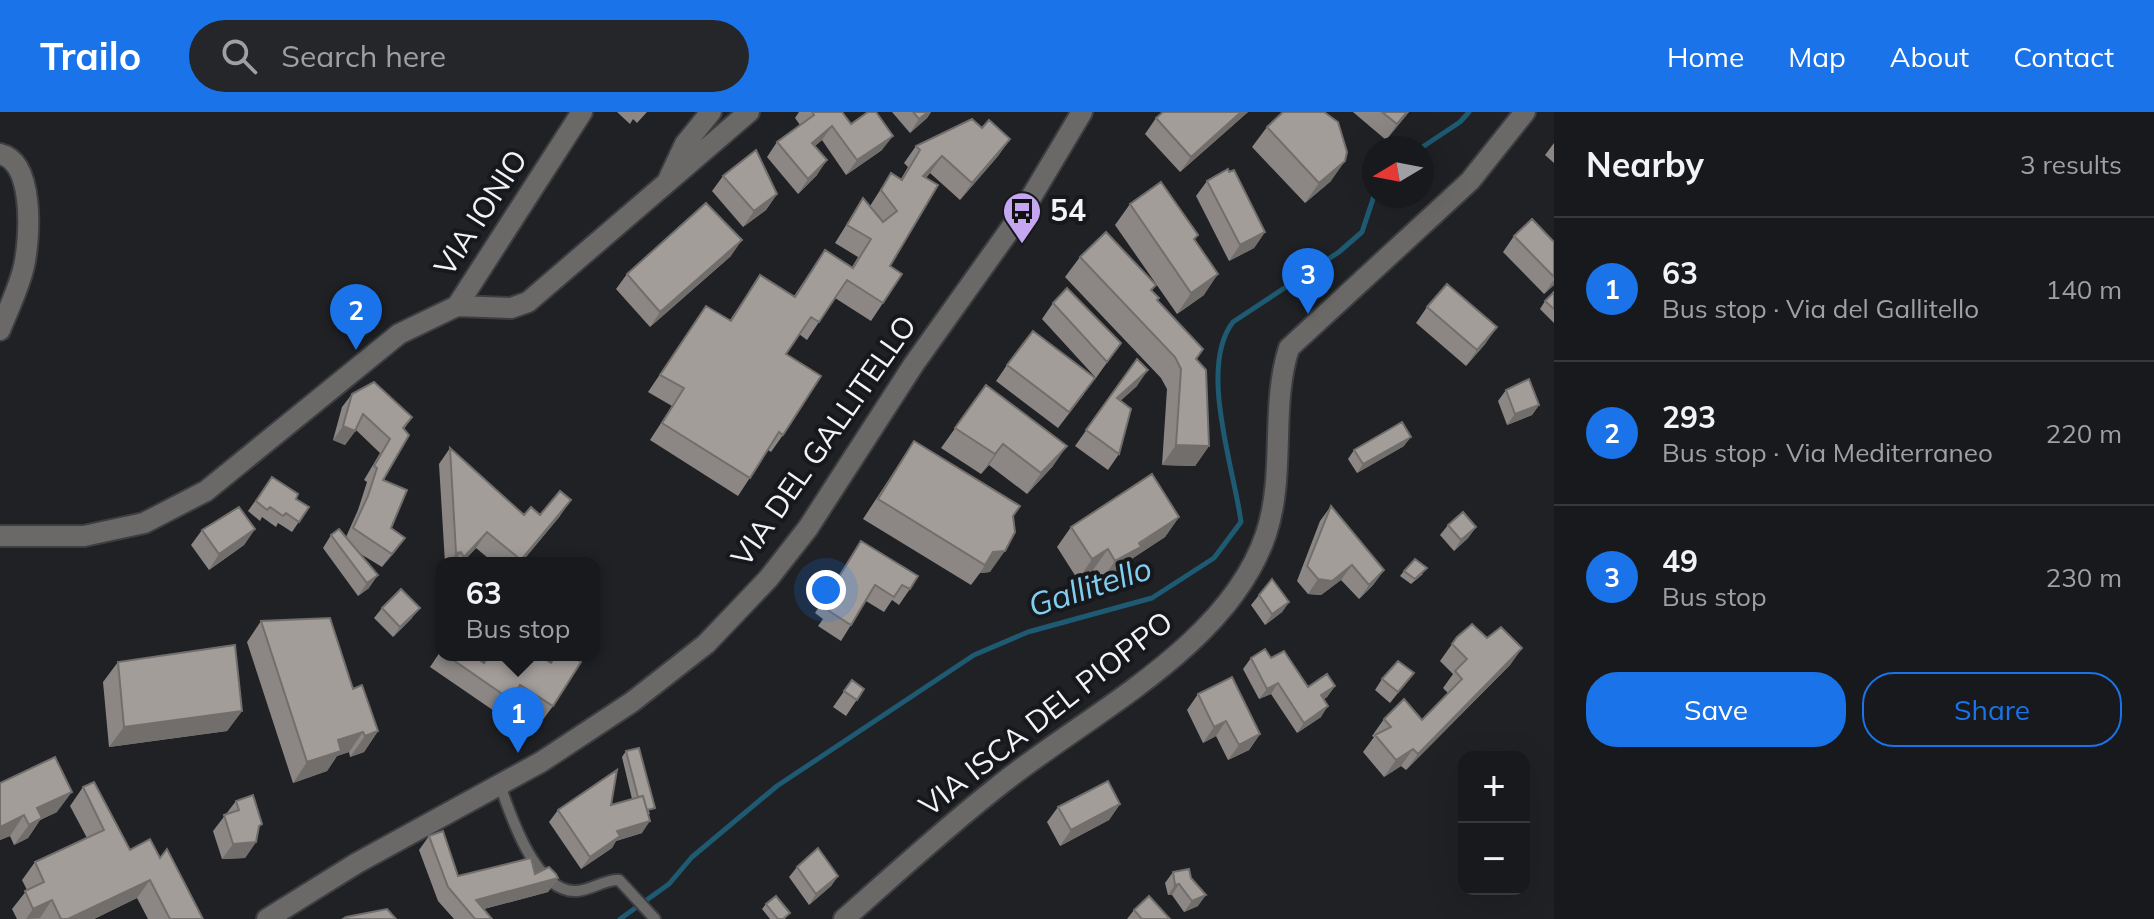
<!DOCTYPE html>
<html lang="en">
<head>
<meta charset="utf-8">
<style>
	body { margin:0; font-family:Mulish,sans-serif; background:#242629; color:#f1f3f6 }
	.controls { position:absolute; right:24px; bottom:24px; display:grid; overflow:hidden; border-radius:16px; box-shadow:0 8px 32px #0002 }
	.controls button { width:72px; height:72px; display:grid; place-items:center; padding:0; border:0; border-bottom:2px solid #36383b; background:#17191c; color:#f1f3f6; font:40px sans-serif }
	.compass { position:absolute; left:1362px; top:24px; width:72px; height:72px; border-radius:50%; background:#17191c; box-shadow:0 8px 32px #0002; rotate:260deg }
	.you { position:absolute; left:826px; top:478px; width:28px; height:28px; margin:-20px; border:6px solid #fff; border-radius:50%; background:#1a73e8; box-shadow:0 0 0 12px #1a73e833 }
	.badge { display:grid; place-items:center; width:52px; height:52px; border-radius:50%; background:#1a73e8; color:#fff; font-size:26px; font-weight:700 }
	.pin { position:absolute; translate:-50% -66px; filter:drop-shadow(0 2px 4px #0008) }
	.pin::after { content:''; position:absolute; top:42px; width:28px; height:24px; background:inherit; clip-path:polygon(0 0,100% 0,50% 100%) }
	.popup { position:absolute; left:436px; top:445px; width:164px; height:104px; box-sizing:border-box; display:grid; place-content:center; border-radius:16px; background:#17191c; filter:drop-shadow(0 2px 6px #0005); font-size:26px; white-space:nowrap; color:#9ea0a3 }
	.popup b { font-size:30px; color:#f1f3f6 }
	.popup::after { content:''; position:absolute; left:50%; top:100%; margin-left:-16px; border:16px solid transparent; border-top-color:#17191c }
	.list { margin:0; padding:0; list-style:none }
	h2 { display:flex; justify-content:space-between; align-items:center; height:104px; margin:0; padding:0 32px; font-size:34px }
	h2 small { font-size:26px; font-weight:400; color:#9ea0a3 }
	.list li { display:grid; grid-template-columns:52px 1fr auto; gap:24px; align-items:center; box-sizing:border-box; height:144px; padding:0 32px; border-top:2px solid #36383b }
	.list b { display:block; font-size:30px; white-space:nowrap }
	.list p { margin:0; font-size:26px; white-space:nowrap; color:#9ea0a3 }
	.list em { font-size:26px; font-style:normal; color:#9ea0a3 }
	.actions { display:flex; gap:16px; padding:24px 32px }
	.actions a { flex:1; padding:18px 0; border:2px solid #1a73e8; border-radius:32px; text-align:center; font-size:28px; color:#1a73e8 }
	.actions .main { background:#1a73e8; color:#fff }
	.icon { flex:none; width:44px; height:44px; fill:none; stroke:currentColor; stroke-width:2; stroke-linecap:round; stroke-linejoin:round }
	.map { position:relative; flex:none; width:1554px; height:807px; overflow:hidden }
	header { display:flex; align-items:center; gap:48px; box-sizing:border-box; height:112px; padding:0 40px; background:#1a73e8; color:#fff }
	header strong { font-size:38px }
	nav { display:flex; gap:44px; margin-inline-start:auto; font-size:28px }
	.search { width:560px; height:72px; background:#242629; display:flex; align-items:center; gap:20px; box-sizing:border-box; padding:0 28px; border-radius:44px; color:#9ea0a3; font-size:30px }
	main { display:flex }
	aside { flex:1; background:#17191c }
	.map>svg:first-child { display:block }
</style>
</head>
<body>
<header>
<strong>Trailo</strong>
<div class="search"><svg class="icon" aria-label="search" viewBox="0 0 24 24"><circle cx="10" cy="10" r="6"/><path d="M15 15l6 6"/></svg>Search here</div>
<nav><a>Home</a><a>Map</a><a>About</a><a>Contact</a></nav>
</header>
<main>
<div class="map">
<svg width="1554" height="807" viewBox="0 0 1554 807">
	<rect width="100%" height="100%" fill="#1f2125"/>
	<g fill="none" stroke-linecap="round" stroke-linejoin="round">
		<path stroke="#1e5a72" stroke-width="5" d="M1421,36L1460,10L1469,0
			M620,807L669,772L692,745L777,674L974,543L1028,520L1152,486L1214,446L1241,410C1234,356 1198,255 1233,210L1339,140L1362,120L1374,84"/>
		<g stroke="#3c3e42" stroke-width="14">
			<path id="service" d="M500,673C510,702 536,782 577,779C592,778 605,767 619,768L655,807"/>
		</g>
		<g stroke="#3c3e42" stroke-width="24">
			<path id="minor" d="M0,42C35,50 30,126 24,154C19,176 8,198 0,218
				M669,66L685,32L711,0
				M457,194L582,0
				M844,807C894,763 944,717 996,676C1084,604 1228,536 1266,422C1286,362 1270,295 1289,236L1470,69L1525,0"/>
		</g>
		<g stroke="#3c3e42" stroke-width="24">
			<path id="tertiary" d="M0,424H84L144,411L206,379L399,222L457,194L511,196L528,190L749,0
				M267,807L357,751L541,650L632,590L706,532L768,467L808,416L914,252L1021,102L1082,0"/>
		</g>
		<use href="#service" stroke="#6b6967" stroke-width="10"/>
		<use href="#minor" stroke="#6b6967" stroke-width="20"/>
		<use href="#tertiary" stroke="#6b6967" stroke-width="20"/>
	</g>
	<path fill="#8c8784" d="M617,0H647L637,11L633,7L630,12Z
		M799,0H842L851,12L882,38L846,63L822,28L815,34L817,63L798,82L767,45L777,30L800,13L795,6Z
		M892,0H931L927,6L910,21Z
		M1163,0H1248L1180,60L1145,22L1156,6Z
		M1353,0H1409L1386,28Z
		M1267,15L1331,69L1305,91L1252,35Z
		M982,16L1010,27L998,44L960,88L930,61L926,66L890,154L883,191L871,209L835,186L807,228L799,222L786,242L783,323L771,340L768,338L738,384L650,328L672,294L648,280L706,194L730,208L760,163L794,184L825,138L852,155L858,145L835,131L863,86L870,94L891,61L901,67L908,55L904,51L916,34Z
		M1554,31V51L1545,43Z
		M723,64L777,82L766,98L743,115L712,79Z
		M1207,69L1265,120L1254,136L1229,149L1196,84Z
		M1130,92L1195,128L1204,183L1177,202L1115,113Z
		M1514,124L1554,130V173L1544,182L1503,140Z
		M731,144L650,215L616,177L627,162Z
		M1080,145L1152,179L1157,189L1196,247L1209,334L1195,354L1162,353L1167,277L1161,266L1065,165Z
		M1554,180V211L1540,197L1545,189Z
		M1053,191L1121,231L1096,266L1042,207Z
		M1427,195L1486,231L1466,254L1416,211Z
		M1137,247V274L1120,289L1119,342L1108,358L1075,334Z
		M1007,253L1084,282L1058,316L996,269Z
		M986,273L1053,354L1027,382L989,353L981,362L941,336Z
		M1506,278L1539,293L1532,303L1507,313L1498,289Z
		M352,282L412,305L404,317L383,368L391,416L405,426L382,455L359,441L369,476L358,484L323,436L331,423L346,425L358,398L367,370L364,368L380,341L356,318L345,333L333,328L342,295Z
		M914,329L1013,404L990,460L980,461L971,473L863,407Z
		M1404,334L1357,361L1348,347L1354,338Z
		M450,336L524,403L560,404L521,451H494L476,436L462,451H445L439,352Z
		M272,365L296,387L309,395L292,420L278,411L276,415L262,405L260,409L248,399Z
		M1331,394L1384,458L1373,473L1359,487L1341,468L1321,483L1308,482L1297,469L1320,409Z
		M1179,405L1165,425L1133,446L1127,455L1101,469L1093,458L1078,468L1057,435L1071,415Z
		M1448,413L1476,415L1468,426L1454,439L1440,423Z
		M255,417L244,433L209,458L191,433L202,418Z
		M861,429L910,477L899,493L892,488L884,500L866,489L841,529L818,514L823,507L815,501Z
		M1404,459L1423,462L1411,472L1400,464Z
		M1259,483L1289,490L1282,500L1265,513L1251,493Z
		M382,496L412,506L393,525L374,506Z
		M261,509L353,577L378,619L364,640L350,645L349,640L337,644L327,659L293,671L247,530Z
		M1457,525L1487,526L1522,536L1510,553L1406,658L1401,654L1384,665L1363,640L1374,625L1372,624L1384,607L1422,608L1448,581L1443,576L1453,562L1440,549Z
		M442,537V543H472L484,550L488,543H538L550,551L556,543L553,594L542,609L510,589L500,603L430,555Z
		M1251,546H1271L1308,575L1335,574L1327,585L1324,587L1321,605L1297,621L1271,582L1259,587L1243,557Z
		M118,550L242,599L227,619L109,635L103,570Z
		M1382,567L1406,571L1390,591L1375,578Z
		M852,568L864,577L846,604L833,595Z
		M1198,582L1260,622L1249,638L1228,648L1216,624L1203,631L1187,598Z
		M626,639L650,702H649L642,721L616,729L612,736L581,757L549,710L558,698L611,693L632,687L622,645Z
		M0,671L57,700L40,708L28,726L14,733L10,724L0,728Z
		M83,675L130,738L160,746L203,807H148L137,786L94,807H17L12,797L27,778L22,768L35,750L87,726L70,694Z
		M236,689L258,719L256,730L245,746L222,747L213,719Z
		M1120,692L1109,708L1060,734L1047,710L1058,695Z
		M429,724L458,764L558,766L548,780L484,797L492,807H454L438,789L419,738Z
		M797,755L838,764L831,774L809,793L789,765Z
		M1173,760L1198,794L1184,800L1172,783H1168L1165,771Z
		M766,792L786,807H770L762,797Z
		M1134,798L1170,807H1127Z"/>
	<path fill="#726e6c" d="M928,0H931L927,6L910,21L919,7Z
		M1241,0H1248L1180,60L1191,45Z
		M1407,0H1409L1386,28L1397,12Z
		M832,14L822,28L802,45L812,31Z
		M893,24L882,38L846,63L857,48Z
		M1010,27L998,44L960,88L972,71Z
		M942,44L930,61L911,82L923,64Z
		M827,48L817,63L798,82L808,67Z
		M1345,49L1331,69L1305,91L1319,71Z
		M777,82L766,98L743,115L754,99Z
		M1265,120L1254,136L1229,149L1240,133Z
		M742,128L731,144L650,215L660,200Z
		M1218,162L1204,183L1177,202L1191,181Z
		M1554,168V173L1544,182Z
		M1497,215L1486,231L1466,254L1477,238Z
		M1148,258L1137,274L1106,302L1117,286Z
		M1539,293L1532,303L1507,313L1515,302Z
		M343,314L355,319L345,333L333,328Z
		M1411,325L1404,334L1357,361L1363,352Z
		M1003,332L989,353L981,362L995,342Z
		M1176,333L1209,334L1195,354L1162,353Z
		M1067,334L1053,354L1027,382L1041,361Z
		M571,388L560,404L521,451H519Z
		M1179,405L1165,425L1133,446L1127,455L1101,469L1115,449Z
		M1476,415L1468,426L1454,439L1461,428Z
		M255,417L244,433L209,458L219,442Z
		M487,420L476,436L462,451H460Z
		M405,426L395,440L382,455L392,442Z
		M1108,437L1093,458L1078,468L1092,447Z
		M1005,439L990,460L980,461L993,440Z
		M461,440L454,451H449L456,441Z
		M1352,453L1341,468L1321,483L1308,482L1318,467Z
		M1384,458L1373,473L1359,487L1369,473Z
		M378,463L369,476L358,484L367,471Z
		M1289,490L1282,500L1265,513L1272,502Z
		M420,496L412,506L393,525L400,515Z
		M1522,536L1510,553L1406,658L1418,642Z
		M1278,571L1271,582L1259,587L1267,577Z
		M1335,574L1327,585L1314,594L1321,583Z
		M1328,594L1321,605L1297,621L1304,611Z
		M242,599L227,619L109,635L124,615Z
		M1226,609L1216,624L1203,631L1214,615Z
		M378,619L364,640L350,645L365,624Z
		M363,620L349,640L337,644L327,659L293,671L307,650L338,628Z
		M1260,622L1249,638L1228,648L1239,633Z
		M1413,637L1401,654L1384,665L1396,648Z
		M72,680L57,700L40,708L28,726L14,733L29,713L37,696Z
		M1120,692L1109,708L1060,734L1071,718Z
		M24,703L10,724L0,728V715Z
		M650,709L642,721L616,729L612,736L581,757L590,745L617,719Z
		M256,730L245,746L222,747L233,732Z
		M838,764L831,774L809,793L816,782Z
		M558,766L548,780L469,801L476,788Z
		M150,768L137,786L94,807H68Z
		M1179,772L1172,783H1168L1175,773Z
		M1206,783L1198,794L1184,800L1192,789Z
		M52,788L40,806L26,807L33,797Z"/>
	<path fill="#a39d9a" stroke="#726e6c" stroke-width="2" d="M812,0H842L851,12L868,0H876L893,24L857,48L832,14L812,31L827,48L808,67L777,30L814,3Z
		M913,0H928L919,7Z
		M1163,0H1241L1191,45L1156,6Z
		M1283,0H1324L1338,10L1347,40L1345,49L1319,71L1267,15Z
		M1382,0H1407L1397,12Z
		M972,7L982,16L989,8L1010,27L972,71L942,44L923,64L938,73L890,154L902,162L883,191L847,168L819,210L811,205L786,242L821,264L783,323L779,320L750,366L662,311L684,276L660,263L706,194L731,209L760,163L795,185L825,138L853,156L871,127L847,113L863,86L883,110L897,99L881,78L891,61L902,68L920,38L916,34Z
		M756,38L777,82L754,99L723,64Z
		M1228,57L1229,60L1234,58L1265,120L1240,133L1207,69Z
		M1161,70L1198,123L1194,127L1218,162L1191,181L1130,92Z
		M706,91L742,128L660,200L627,162Z
		M1532,107L1554,130V165L1514,124Z
		M1106,120L1156,173L1151,178L1159,186L1157,188L1203,237L1196,247L1206,258L1209,334L1176,333L1181,257L1175,245L1080,145Z
		M1447,172L1497,215L1477,238L1427,195Z
		M1067,176L1121,231L1107,250L1053,191Z
		M1554,180V197L1545,189Z
		M1033,219L1095,266L1069,300L1007,253Z
		M1137,247L1148,258L1117,286L1131,297L1119,342L1086,318Z
		M1529,267L1539,293L1515,302L1506,278Z
		M374,270L412,305L403,316L409,323L383,368L407,378L391,416L405,426L392,442L353,416L368,384L377,356L374,354L390,327L363,302L355,319L343,314L352,282Z
		M986,273L1067,334L1041,361L1003,332L995,342L955,316Z
		M1402,310L1411,325L1363,352L1354,338Z
		M914,329L1020,394L1013,404L1015,420L1005,439L993,440L985,453L878,387Z
		M450,336L524,403L531,395L540,403L560,379L571,388L521,448L487,420L464,445L461,440L456,441Z
		M1152,362L1179,405L1139,431L1141,435L1115,449L1108,437L1092,447L1071,415Z
		M272,365L298,382L296,387L309,395L299,410L286,401L283,404L270,395L267,398L256,389Z
		M1331,394L1384,458L1369,473L1352,453L1332,469L1318,467L1307,454Z
		M239,395L255,417L219,442L202,418Z
		M1463,400L1476,415L1461,428L1448,413Z
		M339,417L378,463L367,471L331,423Z
		M861,429L918,464L910,477L902,473L894,485L875,473L851,513L829,499L834,491L826,486Z
		M1415,447L1427,456L1415,467L1404,459Z
		M1272,467L1289,490L1272,502L1259,483Z
		M401,477L420,496L400,515L382,496Z
		M330,506L353,577L362,573L378,619L365,624L363,620L338,628L341,639L307,650L261,509Z
		M1472,512L1487,526L1501,515L1522,536L1418,642L1413,637L1396,648L1375,623L1391,615L1384,607L1404,587L1422,608L1462,567L1455,559L1467,547L1452,532L1457,525Z
		M235,533L242,599L124,615L118,550Z
		M1265,537L1271,546L1284,539L1308,575L1327,562L1335,574L1321,583L1328,594L1304,611L1278,571L1267,577L1251,546Z
		M446,543H472L484,551L489,543H538L551,551L556,543H569L581,550L553,594L520,573L511,588Z
		M1398,549L1414,561L1398,580L1382,567Z
		M1232,565L1260,622L1239,633L1226,609L1214,615L1198,582Z
		M852,568L864,577L857,588L844,579Z
		M639,636L655,696L647,698L643,684L638,685L626,639Z
		M55,645L72,680L37,696L42,706L29,713L24,703L0,715V671Z
		M617,658L611,693L643,684L650,709L617,719L620,724L590,745L558,698Z
		M1108,669L1120,692L1071,718L1058,695Z
		M94,670L130,738L150,727L160,746L167,737L203,807H170L150,768L68,807H61L52,788L33,797L25,779L44,770L35,750L104,718L83,675Z
		M253,683L262,712L259,714L256,730L233,732L224,703L239,698L236,689Z
		M443,719L458,764L531,746L535,762L549,755L556,762L558,766L476,788L492,807H475L448,775L429,724Z
		M818,736L838,764L816,782L797,755Z
		M1189,757L1191,766L1206,783L1192,789L1179,772L1175,773L1173,760Z
		M776,784L790,801L783,807H778L766,792Z
		M1149,784L1170,807H1142L1134,798Z
		M387,797L396,807H343L346,805Z"/>
	<defs>
		<g id="bus-pin" transform="scale(2)"><path d="M0 17L-7.5 6A9.5 9.5 0 1 1 7.5 6Z" fill="#c5a7f1" stroke="#16181c"/><path d="M-5-6H5V4H4V6H2V4H-2V6H-4V4H-5ZM-3.5-4V0h7V-4ZM-3.5 1.2v1.5H-2V1.2ZM2 1.2v1.5H3.5V1.2Z" fill="#111"/></g>
	</defs>
	<g fill-rule="evenodd">
		<use href="#bus-pin" x="1022" y="99"/>
	</g>
	<g text-anchor="middle" stroke-width="8" stroke-linejoin="round" paint-order="stroke">
		<g font-size="30" font-weight="bold" fill="#f1f3f6" stroke="#16181c" text-anchor="start">
			<text x="1050" y="109">54</text>
		</g>
		<g font-size="30" fill="#f1f3f6" stroke="#16181c">
			<text transform="translate(481 101) rotate(-57)" y="10">VIA IONIO</text>
			<text transform="translate(824 329) rotate(-55)" y="10">VIA DEL GALLITELLO</text>
			<text transform="translate(1046 602) rotate(-38)" y="10">VIA ISCA DEL PIOPPO</text>
		</g>
		<g font-size="32" font-style="italic" fill="#81cef1" stroke="#16181c">
			<text transform="translate(1090 475) rotate(-18)" y="11">Gallitello</text>
		</g>
	</g>
</svg>
<div class="controls">
<button>+</button>
<button>−</button>
</div>
<svg class="compass" viewBox="-18 -18 36 36"><path d="M0-13l5 13h-10z" fill="#e53935"/><path d="M0 13l5-13h-10z" fill="#9ea0a3"/></svg>
<div class="you"></div>
<div class="pin badge" style="left:518px;top:641px">1</div>
<div class="popup"><b>63</b>Bus stop</div>
<div class="pin badge" style="left:356px;top:238px">2</div>
<div class="pin badge" style="left:1308px;top:202px">3</div>
</div>
<aside>
<h2>Nearby<small>3 results</small></h2>
<ul class="list">
<li><span class="badge">1</span><div><b>63</b><p>Bus stop · Via del Gallitello</p></div><em>140 m</em></li>
<li><span class="badge">2</span><div><b>293</b><p>Bus stop · Via Mediterraneo</p></div><em>220 m</em></li>
<li><span class="badge">3</span><div><b>49</b><p>Bus stop</p></div><em>230 m</em></li>
</ul>
<div class="actions"><a class="main">Save</a><a>Share</a></div>
</aside>
</main>
</body>
</html>
